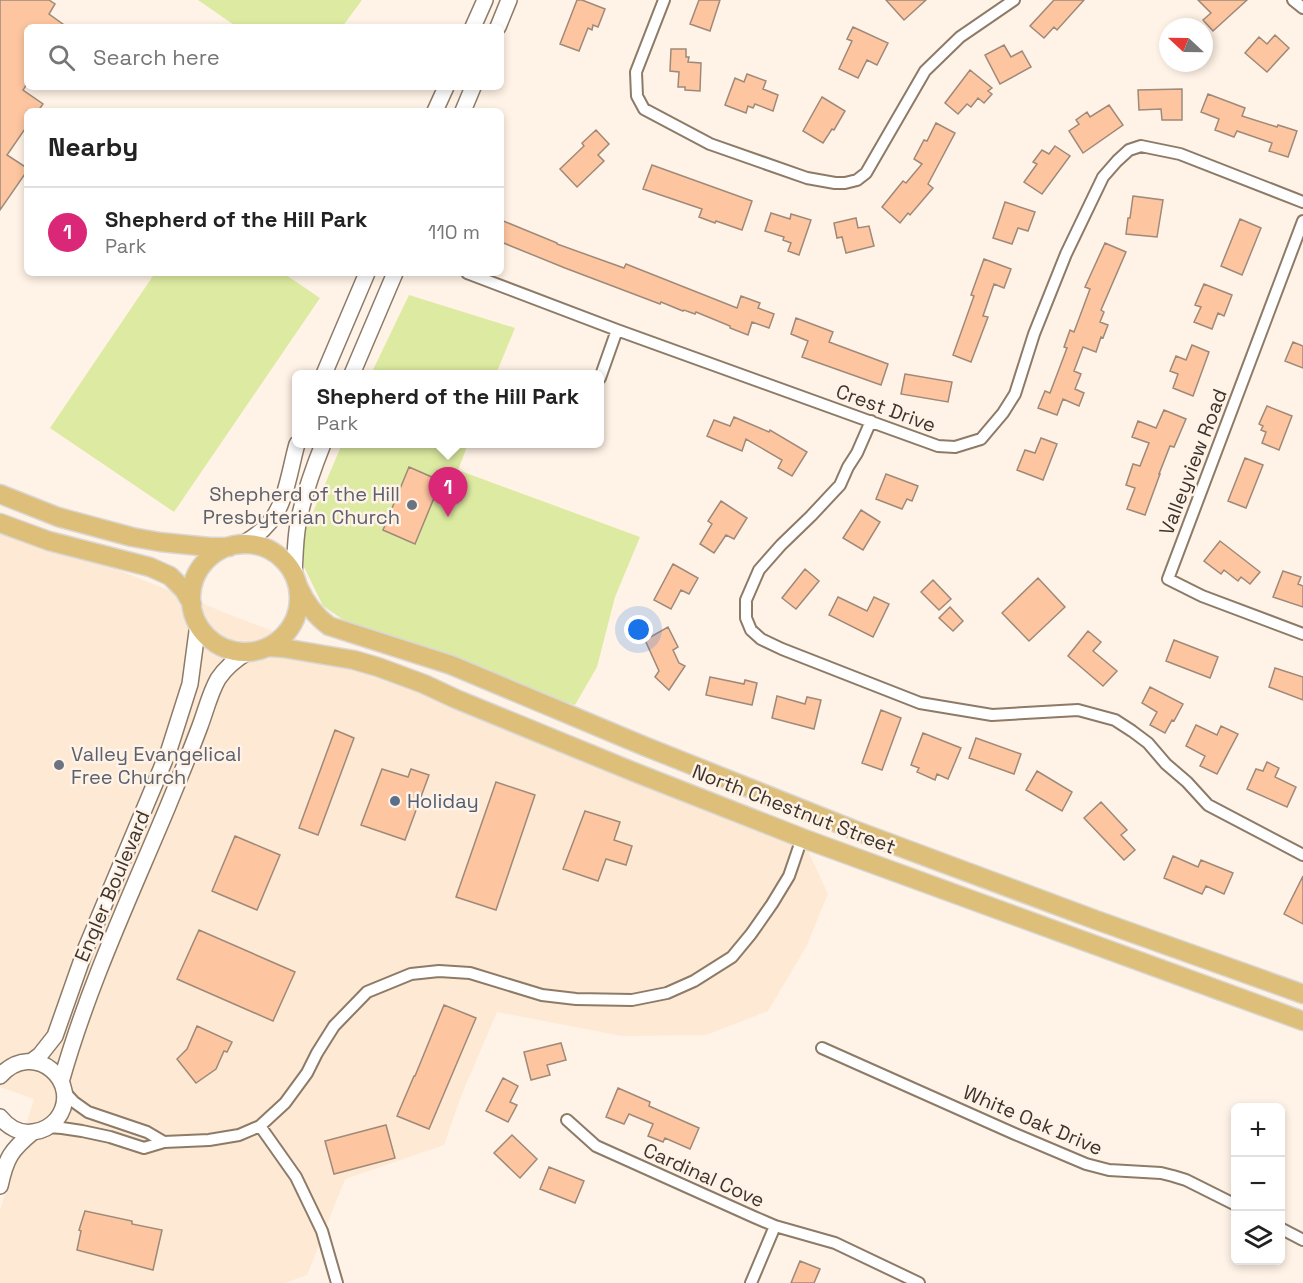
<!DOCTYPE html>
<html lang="en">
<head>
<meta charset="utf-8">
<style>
	body { margin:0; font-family:"Space Grotesk",sans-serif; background:#f2f2f2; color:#222 }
	.controls { position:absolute; right:18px; bottom:18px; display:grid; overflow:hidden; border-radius:9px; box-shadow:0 3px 9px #0003 }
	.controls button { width:54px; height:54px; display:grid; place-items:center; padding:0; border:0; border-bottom:2px solid #e0e0e0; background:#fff; color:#222; font:30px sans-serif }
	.compass { position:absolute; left:1159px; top:18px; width:54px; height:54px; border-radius:50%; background:#fff; box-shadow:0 3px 9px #0003; rotate:292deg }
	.you { position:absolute; left:639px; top:630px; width:21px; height:21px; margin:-15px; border:4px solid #fff; border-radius:50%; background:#1a73e8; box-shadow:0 0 0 9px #1a73e833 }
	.badge { display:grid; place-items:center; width:39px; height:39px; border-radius:50%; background:#db2777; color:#fff; font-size:20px; font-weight:700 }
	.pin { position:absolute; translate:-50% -50px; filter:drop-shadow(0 2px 3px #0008) }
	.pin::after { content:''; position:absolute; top:32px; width:21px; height:18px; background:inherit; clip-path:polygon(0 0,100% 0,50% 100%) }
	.popup { position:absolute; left:292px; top:370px; width:312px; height:78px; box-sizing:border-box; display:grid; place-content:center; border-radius:9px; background:#fff; filter:drop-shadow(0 2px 4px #0005); font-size:20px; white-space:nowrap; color:#767676 }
	.popup b { font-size:22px; color:#222 }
	.popup::after { content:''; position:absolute; left:50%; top:100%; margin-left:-12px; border:12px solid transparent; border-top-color:#fff }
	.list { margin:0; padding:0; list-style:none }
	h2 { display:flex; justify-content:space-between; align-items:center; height:78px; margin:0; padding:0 24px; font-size:26px }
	h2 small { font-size:20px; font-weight:400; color:#767676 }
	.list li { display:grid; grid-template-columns:39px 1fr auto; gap:18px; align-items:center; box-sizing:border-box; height:90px; padding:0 24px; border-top:2px solid #e0e0e0 }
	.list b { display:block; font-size:22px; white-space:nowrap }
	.list p { margin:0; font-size:20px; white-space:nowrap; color:#767676 }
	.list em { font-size:20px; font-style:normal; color:#767676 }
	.icon { flex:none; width:33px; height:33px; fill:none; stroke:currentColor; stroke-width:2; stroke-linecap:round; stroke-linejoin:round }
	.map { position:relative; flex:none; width:1303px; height:1283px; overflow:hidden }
	.search { position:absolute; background:#fff; box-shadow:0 3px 9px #0003; left:24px; top:24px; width:480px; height:66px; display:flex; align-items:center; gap:15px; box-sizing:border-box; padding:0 21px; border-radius:9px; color:#767676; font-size:22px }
	.panel { position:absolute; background:#fff; box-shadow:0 3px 9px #0003; left:24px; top:108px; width:480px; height:168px; border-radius:9px }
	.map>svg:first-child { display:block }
</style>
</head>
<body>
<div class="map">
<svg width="1303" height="1283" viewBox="0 0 1303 1283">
	<rect width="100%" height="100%" fill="#fff2e6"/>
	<path fill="#fee9d4" d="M0,523L246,621L456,699L802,838L828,894L806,947L768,1011L706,1035L622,1036L497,1012L461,1096L444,1145L345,1179L307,1275L285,1283H0V1210L34,1099L0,1087Z"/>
	<path fill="#ddeba2" d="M198,0H362L342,27H237Z
		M155,273H283L320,298L174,512L50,428Z
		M409,295L515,328L496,374H371Z
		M342,444H468L458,470L640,537L615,597L597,667L575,705L513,685L431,648L351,625L323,606L304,567L303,536Z"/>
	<path fill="#fdc6a0" stroke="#9f8979" stroke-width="1.5" d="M0,0H49L55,4L49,14L67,27H27V84L23,90L43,104L38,111H27V126L7,155L27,168V171L0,210Z
		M577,0H582L605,9L598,27L593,25L592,30L588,28L579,51L560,44Z
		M699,0H720L710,31L690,24Z
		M886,0H926L904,20Z
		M1054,0H1084L1057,30L1054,27L1044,38L1030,26Z
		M1198,0H1247L1213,31L1203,20L1211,13Z
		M853,27L888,43L877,65L867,60L858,78L839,69L852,41L847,39Z
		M1275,35L1289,48L1267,72L1245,53L1259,37L1267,44Z
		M1004,45L1011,57L1022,51L1031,67L1000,84L985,55Z
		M671,49H686V57H689L688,62L701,63L700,91L685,90V87H678L679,72L670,71Z
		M970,70L992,88L988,91L992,94L984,103L978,98L971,107L967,104L958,114L945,103Z
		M747,74L766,81L763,89L778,95L773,111L755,104L753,108L748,106L746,113L725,105L735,78L744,82Z
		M1182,89V120H1162L1161,109L1139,110L1138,90Z
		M1208,94L1245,108L1242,116L1277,127L1278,125L1297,131L1288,157L1269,151L1272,143L1237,131L1234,137L1215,130L1219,119L1201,112Z
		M822,97L845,111L834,130L832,129L823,143L803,131Z
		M1109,105L1123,125L1083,153L1069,131L1079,124L1076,120L1087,112L1090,117Z
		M936,123L955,133L928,184L933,188L910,215L908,213L900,223L882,207L903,181L906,183L922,164L914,159L924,140L927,141Z
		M596,130L609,144L598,155L604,161L577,187L560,169L584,146L582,143Z
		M1055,146L1070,156L1042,194L1024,182L1037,164L1033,162L1042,150L1049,154Z
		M652,165L752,201L742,230L716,221L715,223L699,217L702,209L643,189Z
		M1133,196L1163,200L1157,237L1126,234L1128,218H1130Z
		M1005,202L1035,212L1028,231L1018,228L1012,244L993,238Z
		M771,213L790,219L791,214L811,220L799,255L788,251L791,243L783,240L784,237L765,231Z
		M856,218L858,228L869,226L874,246L846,253L842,237L837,238L834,223Z
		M1240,219L1261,228L1242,275L1221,266Z
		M501,220L557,243V244L624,268L626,264L737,308L741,296L760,303L758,308L774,314L769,328L752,322L748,335L730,328V326L696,312L695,314L684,310L683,311L661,302L660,304L565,268L501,242Z
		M1105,243L1126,252L1101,310L1104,312L1100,322L1108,325L1103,338L1101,337L1096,352L1083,347L1074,371L1081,374L1075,389L1084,393L1079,406L1063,399L1057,415L1038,408L1045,391L1050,393L1067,348L1064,347L1070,330L1074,332L1090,289L1085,287Z
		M984,259L1011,269L1004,288L994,284L983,316L988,317L971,362L953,355L974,296L971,295Z
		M1204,284L1232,295L1224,316L1218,313L1212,329L1194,322L1201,307L1195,305Z
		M796,318L833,332L829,342L888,364L881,385L802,357L808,341L791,334Z
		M1293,342L1303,346V368L1285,361Z
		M1192,345L1209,352L1193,396L1173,388L1178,374L1170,371L1176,356L1186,360Z
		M905,374L952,382L948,402L901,394Z
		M1267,406L1292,416L1279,450L1262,443L1266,432L1261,430L1263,426L1259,424Z
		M1164,410L1186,419L1174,447L1170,446L1159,474H1160L1145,515L1127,509L1135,488L1126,485L1133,464L1140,466L1149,443L1132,437L1138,421L1156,428Z
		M734,417L769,432L770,430L807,452L792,476L778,468L782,460L746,439L742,451L707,436L714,420L730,426Z
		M1041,438L1057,444L1043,480L1017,470L1025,450L1035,453Z
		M1245,458L1263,465L1246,508L1228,501Z
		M409,467L441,481L415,544L383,530Z
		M886,474L918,486L912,501L907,499L902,509L876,499Z
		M721,501L747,518L734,539L726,535L714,553L700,544L712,524L708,521Z
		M861,510L880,522L863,550L843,538Z
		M1220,541L1260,572L1250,584L1241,577L1238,581L1224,570L1221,574L1204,561Z
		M673,564L698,578L689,594L681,590L671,609L654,600Z
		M805,569L819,581L796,609L782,598Z
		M1283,571L1301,577L1298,584L1303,586V607L1273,597Z
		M1038,578L1065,607L1029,641L1002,613Z
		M933,580L951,599L939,610L921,592Z
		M838,597L867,611L874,597L889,604L873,637L829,615Z
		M950,607L963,621L953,631L939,618Z
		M668,627L678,647L673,650L679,663L685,666L669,690L655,677L659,671L645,640Z
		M1088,631L1101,642L1093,651L1117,671L1103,686L1068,656Z
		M1174,640L1218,657L1210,678L1166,661Z
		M1275,668L1303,677V700L1269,687Z
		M710,677L744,684L745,680L757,683L752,705L706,695Z
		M1150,687L1183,704L1174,721L1172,720L1165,733L1150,725L1157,712L1142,703Z
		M777,696L805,704L807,697L821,700L814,729L772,718Z
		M881,710L901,718L882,770L862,763Z
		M1196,725L1217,735L1221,726L1238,734L1217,774L1200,766L1205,756L1186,746Z
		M335,730L354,738L318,835L299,828Z
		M923,733L961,748L948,779L937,774L935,780L917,772L919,768L911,765Z
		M976,738L1021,754L1014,774L969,758Z
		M1267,762L1279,768L1275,777L1296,787L1287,807L1247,789L1256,769L1263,771Z
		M382,769L408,777L411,769L429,775L405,840L361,825Z
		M1037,771L1072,792L1062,811L1026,790Z
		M496,782L535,795L496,910L456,897Z
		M1101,802L1127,830L1121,835L1135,850L1124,860L1084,818Z
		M585,811L620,822L614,840L632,846L626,865L606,859L598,881L563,869Z
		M235,836L280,855L257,910L212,891Z
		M1173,856L1198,867L1201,860L1233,873L1224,894L1206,886L1202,894L1164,878Z
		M1303,876V924L1284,914Z
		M199,930L295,972L273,1021L177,979Z
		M444,1005L476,1018L429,1129L397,1116L414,1076H415Z
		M197,1026L232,1042L227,1052L224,1051L216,1069L196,1083L177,1059L187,1049Z
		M561,1043L566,1060L547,1065L550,1075L531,1080L524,1052Z
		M503,1078L518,1086L510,1102L517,1105L508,1122L486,1111Z
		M618,1088L650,1102L649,1106L699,1128L690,1149L665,1138L663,1142L648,1136L653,1124L629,1114L624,1124L606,1117Z
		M386,1125L395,1158L334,1174L325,1141Z
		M512,1135L537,1159L520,1178L494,1153Z
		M549,1167L584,1181L575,1203L540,1189Z
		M85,1211L132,1221V1224L162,1230L153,1270L77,1250L81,1231L79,1230Z
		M800,1261L820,1269L814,1283H791Z"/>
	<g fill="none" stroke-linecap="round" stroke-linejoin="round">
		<g stroke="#8d7b68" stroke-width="14">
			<path id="street" d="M664,0L636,72L637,96L644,109L710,144L807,178L835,183H845L857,180L866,173L925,71L960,37L1014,0
				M1293,0L1303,8
				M1303,221L1168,579L1202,596L1303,634
				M467,273L617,330L938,446L955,447L981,439L1003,413L1015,394L1034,334L1066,254L1103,177L1117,161L1129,150L1141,146L1180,154L1303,202
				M600,378L617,330
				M871,421L857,453L848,467L840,485L811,516L781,545L759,570L746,600V618L751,630L761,639L782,649L920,703L992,715L1078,710L1115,720L1132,731L1148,743L1166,764L1187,782L1208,805L1303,855
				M822,1048L1015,1134L1086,1164L1109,1170L1161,1173L1173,1176L1186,1180L1236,1205
				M64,1091L74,1102L88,1112L147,1132L164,1142
				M567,1120L596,1146L754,1217L775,1226L835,1243L919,1283
				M260,1126L296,1177L322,1231L337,1283
				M47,1127L62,1128L82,1131L110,1137L144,1148L164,1142L209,1140L239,1135L260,1126L285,1103L307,1073L317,1053L334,1026L367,992L411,974L439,971L470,973L542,995L576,999L632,1000L667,993L694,981L732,957L751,934L772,904L789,876L802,838
				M1280,1228L1303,1240
				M751,1283L775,1226"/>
		</g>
		<g stroke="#8d7b68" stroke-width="18">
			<path id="secondary" d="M473,27L485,0
				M498,27L509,0
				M435,111L446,87
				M463,111L473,87
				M324,374L367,273
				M352,374L395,273
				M241,545C251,539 261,533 268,524C286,506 290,468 297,444
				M294,576C295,558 295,541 298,524C303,497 313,469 323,444
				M32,1061L40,1055L55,1036L86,948L169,750L190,684L198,624
				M0,1076C34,1038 84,1083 57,1119C51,1126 42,1131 33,1132C20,1134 8,1127 0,1117
				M61,1082C88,986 130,897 168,806C179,779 190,753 200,726C206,710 210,693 218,679C226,667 236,659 248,652
				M0,1186C6,1158 11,1150 33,1132"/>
		</g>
		<g stroke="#d8d7d5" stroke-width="21">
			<path id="primary" d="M0,494L58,517L132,537L160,542L209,547H229
				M0,523L49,541L150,567L170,576L184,590L192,604
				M191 598a54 54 0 1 1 108 0a54 54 0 1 1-108 0Z
				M298,586C305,602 314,615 329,626L451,665L644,746L857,831L1096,920L1303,994
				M268,647L283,648L354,660L378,667L424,684L456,699L634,772L802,838L1303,1021"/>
		</g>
		<use href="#street" stroke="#fff" stroke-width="10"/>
		<use href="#secondary" stroke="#fff" stroke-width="15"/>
		<use href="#primary" stroke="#ddbf79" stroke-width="18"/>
	</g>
	<g fill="#6b7280" stroke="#fff2e6" stroke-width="2">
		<circle cx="412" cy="505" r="6"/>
		<circle cx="59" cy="765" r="6"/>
	</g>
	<circle fill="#5c6f8a" stroke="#fff2e6" stroke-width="2" cx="395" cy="801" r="6"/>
	<g text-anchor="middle" stroke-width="5" stroke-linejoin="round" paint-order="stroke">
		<g font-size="20" fill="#3d352d" stroke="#fff2e6">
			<text transform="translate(886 408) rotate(20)" y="7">Crest Drive</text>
			<text transform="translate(1193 462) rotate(-69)" y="7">Valleyview Road</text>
			<text transform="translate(794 809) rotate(21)" y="7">North Chestnut Street</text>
			<text transform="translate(112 886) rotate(-67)" y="7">Engler Boulevard</text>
			<text transform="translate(1033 1120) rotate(23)" y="7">White Oak Drive</text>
			<text transform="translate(704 1175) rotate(24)" y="7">Cardinal Cove</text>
		</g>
		<g font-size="20" fill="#5b616d" stroke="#fff2e6" text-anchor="end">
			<text x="400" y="501">Shepherd of the Hill<tspan x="400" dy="23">Presbyterian Church</tspan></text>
			<text x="71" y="761" text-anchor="start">Valley Evangelical<tspan x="71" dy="23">Free Church</tspan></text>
		</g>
		<g font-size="20" fill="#4e5e75" stroke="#fff2e6" text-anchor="start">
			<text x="407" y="808">Holiday</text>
		</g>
	</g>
</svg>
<div class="controls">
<button>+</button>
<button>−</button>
<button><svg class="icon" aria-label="layers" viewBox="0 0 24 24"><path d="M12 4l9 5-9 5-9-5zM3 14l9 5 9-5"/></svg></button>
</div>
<svg class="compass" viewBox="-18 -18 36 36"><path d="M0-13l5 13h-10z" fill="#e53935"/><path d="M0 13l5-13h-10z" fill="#767676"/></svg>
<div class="you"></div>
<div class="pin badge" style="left:448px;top:517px">1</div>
<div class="popup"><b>Shepherd of the Hill Park</b>Park</div>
<div class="search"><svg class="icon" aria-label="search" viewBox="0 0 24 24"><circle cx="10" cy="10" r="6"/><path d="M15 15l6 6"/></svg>Search here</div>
<section class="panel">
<h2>Nearby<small></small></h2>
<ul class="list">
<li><span class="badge">1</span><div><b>Shepherd of the Hill Park</b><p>Park</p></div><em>110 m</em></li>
</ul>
</section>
</div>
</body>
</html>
